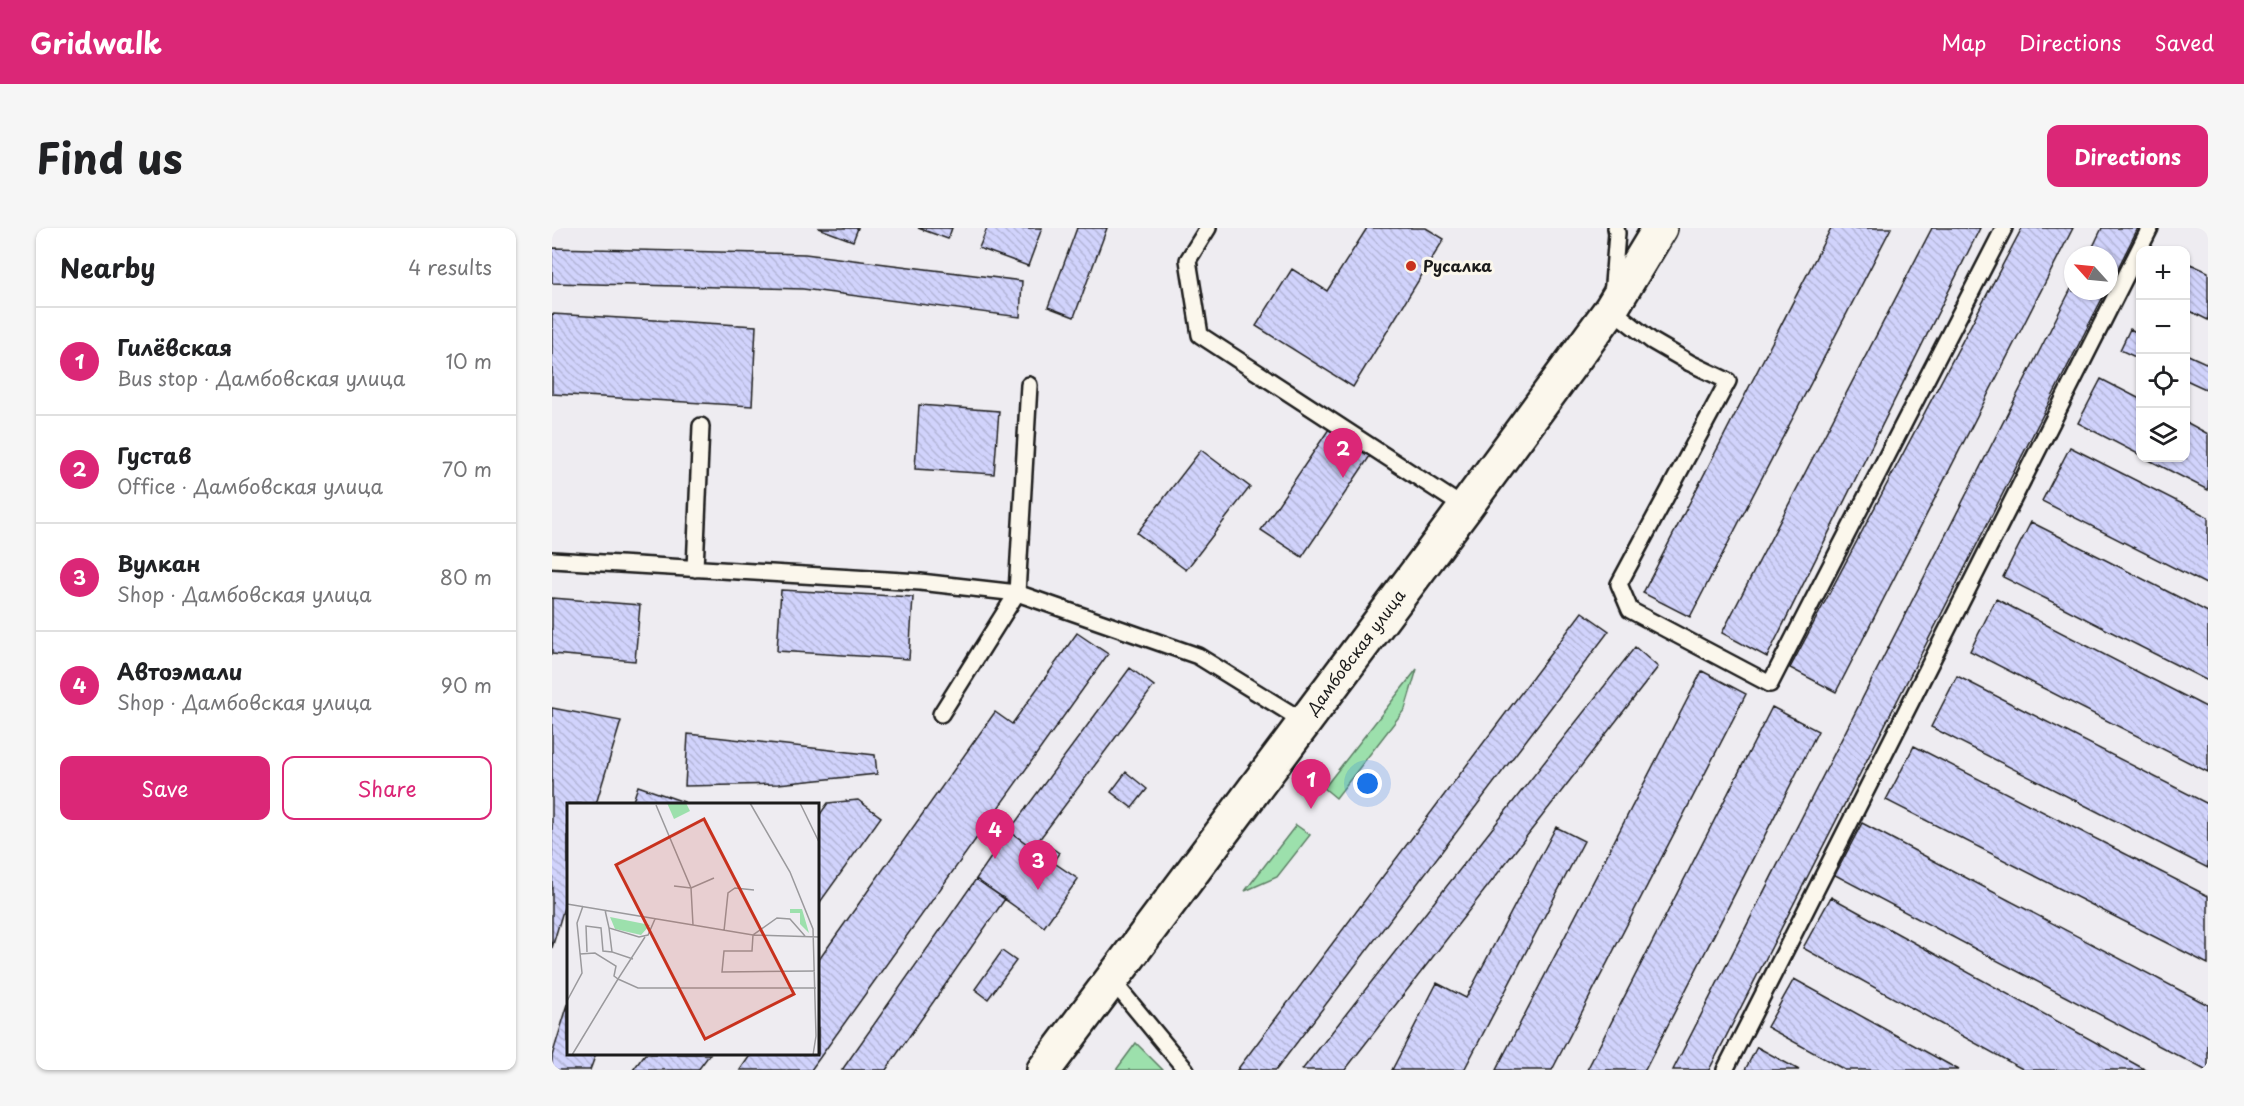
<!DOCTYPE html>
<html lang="en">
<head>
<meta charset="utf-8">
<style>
	body { margin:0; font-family:"Playpen Sans",sans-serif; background:#f6f6f6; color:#202124 }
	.controls { position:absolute; right:18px; top:18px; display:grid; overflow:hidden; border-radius:12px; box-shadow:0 2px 4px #0004 }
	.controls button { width:54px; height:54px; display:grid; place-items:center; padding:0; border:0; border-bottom:2px solid #e0e0e0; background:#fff; color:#202124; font:30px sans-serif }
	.compass { position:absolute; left:1512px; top:18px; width:54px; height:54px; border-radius:50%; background:#fff; box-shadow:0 2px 4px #0004; rotate:297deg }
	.you { position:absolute; left:816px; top:556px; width:21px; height:21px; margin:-15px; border:4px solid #fff; border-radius:50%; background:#1a73e8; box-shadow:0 0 0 9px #1a73e833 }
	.badge { display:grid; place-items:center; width:39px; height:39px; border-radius:50%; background:#db2777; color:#fff; font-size:20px; font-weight:700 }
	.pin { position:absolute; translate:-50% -50px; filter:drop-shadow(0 2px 3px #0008) }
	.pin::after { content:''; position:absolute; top:32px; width:21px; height:18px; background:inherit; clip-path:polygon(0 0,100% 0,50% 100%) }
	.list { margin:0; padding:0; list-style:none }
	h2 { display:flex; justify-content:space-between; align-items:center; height:78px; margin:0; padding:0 24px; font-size:26px }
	h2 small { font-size:20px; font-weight:400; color:#757577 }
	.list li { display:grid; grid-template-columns:39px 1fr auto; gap:18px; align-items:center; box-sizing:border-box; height:108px; padding:0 24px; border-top:2px solid #e0e0e0 }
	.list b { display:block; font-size:22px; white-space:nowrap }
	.list p { margin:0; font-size:20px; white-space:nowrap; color:#757577 }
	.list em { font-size:20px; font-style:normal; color:#757577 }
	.actions { display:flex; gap:12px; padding:18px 24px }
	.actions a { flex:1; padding:14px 0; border:2px solid #db2777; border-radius:12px; text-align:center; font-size:21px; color:#db2777 }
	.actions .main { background:#db2777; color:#fff }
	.icon { flex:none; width:33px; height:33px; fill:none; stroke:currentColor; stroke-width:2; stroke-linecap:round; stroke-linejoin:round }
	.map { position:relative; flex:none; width:1656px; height:842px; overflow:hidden; border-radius:12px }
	header { display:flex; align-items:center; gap:36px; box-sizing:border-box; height:84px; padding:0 30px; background:#db2777; color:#fff }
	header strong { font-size:28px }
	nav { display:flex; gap:33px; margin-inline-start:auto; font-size:21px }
	.intro { display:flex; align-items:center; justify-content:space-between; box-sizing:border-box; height:144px; padding:0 36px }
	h1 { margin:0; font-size:42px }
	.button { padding:15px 27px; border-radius:12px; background:#db2777; color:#fff; font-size:21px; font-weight:700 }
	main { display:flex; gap:36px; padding:0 36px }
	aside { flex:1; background:#fff; border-radius:12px; box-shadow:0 2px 4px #0004 }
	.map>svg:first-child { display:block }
</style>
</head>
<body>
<header>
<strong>Gridwalk</strong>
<nav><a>Map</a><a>Directions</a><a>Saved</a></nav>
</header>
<div class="intro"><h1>Find us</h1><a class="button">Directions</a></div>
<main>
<aside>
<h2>Nearby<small>4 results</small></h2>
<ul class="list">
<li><span class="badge">1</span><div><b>Гилёвская</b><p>Bus stop · Дамбовская улица</p></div><em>10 m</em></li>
<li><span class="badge">2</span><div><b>Густав</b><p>Office · Дамбовская улица</p></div><em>70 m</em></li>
<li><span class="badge">3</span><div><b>Вулкан</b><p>Shop · Дамбовская улица</p></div><em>80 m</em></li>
<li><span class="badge">4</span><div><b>Автоэмали</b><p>Shop · Дамбовская улица</p></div><em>90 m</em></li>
</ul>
<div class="actions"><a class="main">Save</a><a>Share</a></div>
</aside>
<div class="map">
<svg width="1656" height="842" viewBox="0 0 1656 842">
	<defs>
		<pattern id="building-back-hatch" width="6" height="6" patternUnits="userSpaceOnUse" patternTransform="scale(1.5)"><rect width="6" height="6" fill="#d1d3fc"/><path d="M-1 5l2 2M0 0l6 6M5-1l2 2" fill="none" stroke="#b3b5d7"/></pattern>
	</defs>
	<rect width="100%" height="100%" fill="#eeecf1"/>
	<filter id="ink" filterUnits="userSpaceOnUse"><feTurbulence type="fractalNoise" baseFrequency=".0167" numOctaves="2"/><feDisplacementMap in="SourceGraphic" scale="12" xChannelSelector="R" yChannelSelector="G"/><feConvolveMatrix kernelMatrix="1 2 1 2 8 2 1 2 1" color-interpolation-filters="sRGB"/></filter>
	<g filter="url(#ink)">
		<path fill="#9ce0ac" stroke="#5c7e64" stroke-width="1.5" d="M865,441L853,481L784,570L772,560Z
			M744,597L758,607L725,649L693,663Z
			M584,815L611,842H564Z"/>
		<path fill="url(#building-back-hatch)" stroke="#1c1c1c" stroke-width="1.5" d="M266,0H306L301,13Z
			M366,0H400L396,11Z
			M435,0H490L476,38L427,20Z
			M525,0H555L522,89L496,79Z
			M815,0H874L892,11L801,159L704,98L740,41L775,63Z
			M1279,0H1339L1138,389L1091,365Z
			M1380,0H1428L1215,429L1170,405Z
			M1470,0H1521L1284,464L1238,440Z
			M1550,0H1586L1557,58V27H1537Z
			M0,20L253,26L470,53L468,89L251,61L0,55Z
			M1634,34L1656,44V92L1634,81Z
			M1521,57V63H1554L1157,842H1121Z
			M0,86L204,98L200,178L0,166Z
			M1578,101L1588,106V131L1568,122Z
			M1634,126L1656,136V162L1634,152Z
			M1549,151L1588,171V227L1526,195Z
			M367,177L447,183L442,246L363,241Z
			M1634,194L1656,206V262L1593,230H1634Z
			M777,201L818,228L750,329L709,302Z
			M1518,219L1656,289V357L1490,273Z
			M649,222L698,259L634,342L585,305Z
			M1479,294L1656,384V453L1451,349Z
			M229,362L361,369L357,431L225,423Z
			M0,370L88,377L83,433L0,426Z
			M1444,371L1656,480V544L1418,423Z
			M1030,384L1057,403L724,842H685Z
			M525,405L556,426L259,842H188L199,826H266V733L443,484L460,496Z
			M1083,419L1106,439L793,842H750Z
			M578,440L602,458L481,620L457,603Z
			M1150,443L1194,466L1000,842H944Z
			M1405,448L1656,576V640L1379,499Z
			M1220,479L1266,503L1093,842H1035Z
			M0,480L69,493L44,576H16V666L0,720Z
			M136,506L323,527L325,546L226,556L133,558Z
			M1362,518L1656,668V736L1334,572Z
			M574,544L595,561L580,580L559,564Z
			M86,558L132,574L131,576H80Z
			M306,572L329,589L266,677V589L276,575Z
			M1310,595L1656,777V842H1653L1283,647Z
			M1004,599L1032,613L912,842H840L885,755L914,770Z
			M457,603L481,620L487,611L507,625L501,634L526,651L492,699L424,651Z
			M424,651L453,671L345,826L334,842H290Z
			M1279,669L1594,842H1472L1251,720Z
			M450,723L464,733L436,771L423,761Z
			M1242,751L1407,842H1293L1215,799Z
			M16,776V826H44L38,842H0V828Z
			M1205,819L1247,842H1193Z
			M93,826H158L146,842H81Z"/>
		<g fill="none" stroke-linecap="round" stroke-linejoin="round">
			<g stroke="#1c1c1c" stroke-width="20">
				<path id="service" d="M656,0L636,32L648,107L913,280
					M1064,0L1065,5L1059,81L1100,113L1138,135L1176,153L1067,356L1078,382L1218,456L1452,0
					M0,332L368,354L465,365L646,428L751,493
					M143,341L149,198
					M389,486L465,365L477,157
					M559,751L634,842
					M1173,842L1598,0"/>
			</g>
			<g stroke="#1c1c1c" stroke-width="38">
				<path id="secondary" d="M492,842L913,280L1059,81L1108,0"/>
			</g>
			<use href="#service" stroke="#fbf7ec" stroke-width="15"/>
			<use href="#secondary" stroke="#fbf7ec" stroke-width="33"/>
		</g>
	</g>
	<circle fill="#c8321e" stroke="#fbf7ec" stroke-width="2" cx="859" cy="38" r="6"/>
	<g text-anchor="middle" stroke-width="6" stroke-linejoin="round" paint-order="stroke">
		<g font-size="16" font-weight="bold" fill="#1c1c1c" stroke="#fbf7ec" text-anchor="start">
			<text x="871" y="44">Русалка</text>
		</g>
		<g font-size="16" fill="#1c1c1c" stroke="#fbf7ec">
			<text transform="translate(804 424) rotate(-53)" y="6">Дамбовская улица</text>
		</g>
	</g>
	<g transform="translate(15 575)">
		<rect width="252" height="252" fill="#eeecf1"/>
		<path d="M100,0H119L123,8L107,16ZM223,106H235L242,130L233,121V110H223ZM43,114L83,122L74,132L48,126Z" fill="#9ce0ac"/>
		<path fill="none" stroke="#9a999c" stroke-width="1.5" d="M183,0L223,69L246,126L249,233L246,252M233,0L252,39M89,2L124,85L126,122M107,83L124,85L147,75M0,101L186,132L252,134M38,107L42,125L72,134L81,132L88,116M42,125L45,149L66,156M157,128L161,90L168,85L187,87M238,133L223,116L210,115L186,132L185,148H157L155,169L248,168M20,149L19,123L34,125L36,148L45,149M13,151L28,150L49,163L47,173L51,176L78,134M0,198L15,170L10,120L16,103M5,252L51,176L71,185H249"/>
		<path fill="#c8321e" fill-opacity="0.15" stroke="#c8321e" stroke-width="3" d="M137,16L227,191L138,236L49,62Z"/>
		<rect width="252" height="252" fill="none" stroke="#1c1c1c" stroke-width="3"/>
	</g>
</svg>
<div class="controls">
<button>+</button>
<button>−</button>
<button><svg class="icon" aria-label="locate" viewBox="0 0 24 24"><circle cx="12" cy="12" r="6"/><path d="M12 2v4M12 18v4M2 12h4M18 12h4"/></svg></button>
<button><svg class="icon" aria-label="layers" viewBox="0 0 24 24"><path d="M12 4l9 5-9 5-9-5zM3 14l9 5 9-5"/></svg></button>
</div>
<svg class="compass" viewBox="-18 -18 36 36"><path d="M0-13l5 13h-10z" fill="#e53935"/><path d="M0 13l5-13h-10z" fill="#757577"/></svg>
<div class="you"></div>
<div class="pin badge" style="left:759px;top:581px">1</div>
<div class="pin badge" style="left:791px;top:250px">2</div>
<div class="pin badge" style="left:486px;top:662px">3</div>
<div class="pin badge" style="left:443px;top:631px">4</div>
</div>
</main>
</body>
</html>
